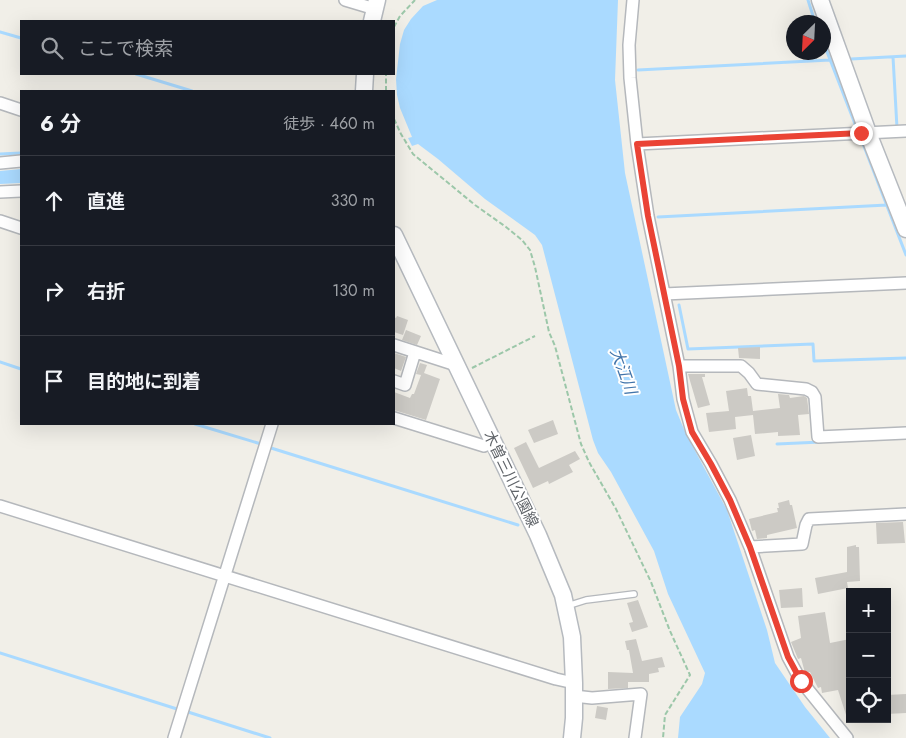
<!DOCTYPE html>
<html lang="ja">
<head>
<meta charset="utf-8">
<style>
	body { margin:0; font-family:Jost,"Noto Sans JP",sans-serif; background:#20242c; color:#f1f3f6 }
	.controls { position:absolute; right:15px; bottom:15px; display:grid; overflow:hidden; border-radius:0px; box-shadow:0 5px 20px #0002 }
	.controls button { width:45px; height:45px; display:grid; place-items:center; padding:0; border:0; border-bottom:1px solid #363941; background:#171b24; color:#f1f3f6; font:25px sans-serif }
	.compass { position:absolute; left:786px; top:15px; width:45px; height:45px; border-radius:50%; background:#171b24; box-shadow:0 5px 20px #0002; rotate:204deg }
	.stop { position:absolute; width:15px; height:15px; margin:-11px; border:4px solid #ea4335; border-radius:50%; background:#fff }
	.stop.end { background:#ea4335; border-color:#fff; box-shadow:0 1px 5px #0008 }
	.list { margin:0; padding:0; list-style:none }
	h2 { display:flex; justify-content:space-between; align-items:center; height:65px; margin:0; padding:0 20px; font-size:21px }
	h2 small { font-size:16px; font-weight:400; color:#9ea1a6 }
	.list li { display:grid; grid-template-columns:32px 1fr auto; gap:15px; align-items:center; box-sizing:border-box; height:90px; padding:0 20px; border-top:1px solid #363941 }
	.list b { display:block; font-size:19px; white-space:nowrap }
	.list em { font-size:16px; font-style:normal; color:#9ea1a6 }
	.icon { flex:none; width:28px; height:28px; fill:none; stroke:currentColor; stroke-width:2; stroke-linecap:round; stroke-linejoin:round }
	.map { position:relative; flex:none; width:906px; height:738px; overflow:hidden }
	.search { position:absolute; background:#171b24; box-shadow:0 5px 20px #0002; left:20px; top:20px; width:375px; height:55px; display:flex; align-items:center; gap:12px; box-sizing:border-box; padding:0 18px; border-radius:0px; color:#9ea1a6; font-size:19px }
	.panel { position:absolute; background:#171b24; box-shadow:0 5px 20px #0002; left:20px; top:90px; width:375px; height:335px; border-radius:0px }
	.map>svg:first-child { display:block }
</style>
</head>
<body>
<div class="map">
<svg width="906" height="738" viewBox="0 0 906 738">
	<rect width="100%" height="100%" fill="#f1efe8"/>
	<path fill="#aadaff" d="M437,0H618L615,80L625,173L676,410L686,434L727,510L767,630L775,663L805,707L830,738H678L680,717L702,684L705,673L668,594L654,551L611,472L598,453L593,440L542,245L535,235L485,199L438,159L418,144L412,146L408,138L412,137L400,108L397,95L396,79L400,44L404,30L411,19L423,6Z
		M21,169V183L0,184V171Z"/>
	<g fill="none" stroke-linecap="round" stroke-linejoin="round">
		<path stroke="#aadaff" stroke-width="3" d="M808,0L815,22
			M0,32L21,38
			M824,44L857,129
			M893,57L897,128
			M851,59L906,56
			M638,70L830,60
			M136,74L192,91
			M860,136L906,255
			M0,154L21,153
			M658,217L887,205
			M679,305L688,349L813,344L814,361L906,358
			M0,362L21,369
			M195,424L261,444
			M777,444L821,442
			M271,448L518,525
			M0,653L177,709
			M188,712L270,738"/>
	</g>
	<path fill="#cccac5" d="M397,316L408,320L403,335L394,332V317L396,318Z
		M406,330L421,336L417,345L402,340Z
		M760,347V359L739,358L738,348Z
		M394,353L406,357L401,371L394,368Z
		M420,363L427,365L424,373L440,379L426,420L394,410V392L410,398L412,394H414L421,375L416,374Z
		M688,374H705V377H702L710,405L698,408Z
		M747,388L748,396H751L753,411L780,408L778,394L789,395L790,398L804,396L807,398L809,414L798,415L800,435L778,436V432L755,434L753,415L735,417L736,429L709,432L706,413L729,411L726,391Z
		M553,420L558,434L534,443L528,430Z
		M751,435L755,456L737,460L733,438Z
		M526,442L539,468L575,451L580,459L569,465L573,472L549,484L548,481L533,488L514,448Z
		M789,500L790,505H792L797,528L767,535V538L757,539L755,530L752,531L749,519L778,512L777,508H779L778,503Z
		M903,522L905,543L877,544L876,523Z
		M856,545V547H859L860,581L847,582L848,588L818,594L815,578L847,572V547Z
		M802,588L803,607L781,608L779,590Z
		M638,600L648,627L632,632L629,623L633,622L627,603Z
		M825,612L830,643L850,639V720L848,721L838,690L822,693L821,687L818,688L810,672L805,673L801,658L798,659L791,642L801,638L798,616Z
		M636,639L642,661L662,657L665,667L658,668L659,672L649,674V682H628V688L608,689V672L633,673L629,650H627L625,641Z
		M906,694V713L887,714V695Z
		M597,706L608,708L606,720L595,718Z"/>
	<g fill="none" stroke-linecap="round" stroke-linejoin="round">
		<g stroke="#b5b8bc" stroke-width="8">
			<path id="lane" d="M567,606L586,600L634,594"/>
		</g>
		<g stroke="#b5b8bc" stroke-width="14">
			<path id="street" d="M345,0L375,9
				M633,0L629,45L630,78L637,144L648,216L679,366L683,399L692,432L711,464L730,500L750,547L788,657L801,681L847,738
				M0,103L21,110
				M637,144L906,131
				M0,163L21,161
				M0,192L21,191
				M0,221L21,228
				M664,294L906,283
				M394,345L456,365
				M679,366H741L749,373L757,384L806,389L812,392L815,397L818,437L906,433
				M394,381L405,385L415,352
				M394,418L484,446L494,442
				M0,506L556,679L574,683
				M750,547L802,544L806,525L809,519L906,514
				M574,696L592,698L641,694L635,738
				M174,738L272,424"/>
		</g>
		<g stroke="#b6babf" stroke-width="19">
			<path id="secondary" d="M820,0L868,133L906,229
				M372,21L377,0
				M364,91L365,74
				M394,235L538,535L563,595L572,637L574,683V718L572,738"/>
		</g>
		<path stroke="#9cc7a9" stroke-width="2" stroke-dasharray="5 2.5" stroke-linecap="butt" d="M394,27L400,16L415,0
			M386,91V74
			M394,119L401,134L413,154L475,205L506,227L522,240L530,250L535,267L549,332L555,346L581,444L589,462L616,509L651,582L670,631L690,675L665,715L663,738
			M472,368L535,336"/>
		<use href="#lane" stroke="#fff" stroke-width="5.5"/>
		<use href="#street" stroke="#fff" stroke-width="11"/>
		<use href="#secondary" stroke="#fff" stroke-width="16"/>
	</g>
	<g fill="none" stroke-linecap="round" stroke-linejoin="round">
		<path stroke="#ea4335" stroke-width="6" d="M801,681L788,657L750,547L730,500L711,464L692,432L683,399L679,366L648,216L637,144L861,133"/>
	</g>
	<g text-anchor="middle" stroke-width="4" stroke-linejoin="round" paint-order="stroke">
		<g font-size="15" fill="#5f6368" stroke="#fff">
			<text transform="translate(511 479) rotate(64)" y="5">木曽三川公園線</text>
		</g>
		<g font-size="16" font-style="italic" fill="#4174aa" stroke="#fff">
			<text transform="translate(624 371) rotate(70)" y="6">大江川</text>
		</g>
	</g>
</svg>
<div class="controls">
<button>+</button>
<button>−</button>
<button><svg class="icon" aria-label="locate" viewBox="0 0 24 24"><circle cx="12" cy="12" r="6"/><path d="M12 2v4M12 18v4M2 12h4M18 12h4"/></svg></button>
</div>
<svg class="compass" viewBox="-18 -18 36 36"><path d="M0-13l5 13h-10z" fill="#e53935"/><path d="M0 13l5-13h-10z" fill="#9ea1a6"/></svg>
<div class="stop" style="left:801px;top:681px"></div>
<div class="stop end" style="left:861px;top:133px"></div>
<div class="search"><svg class="icon" aria-label="search" viewBox="0 0 24 24"><circle cx="10" cy="10" r="6"/><path d="M15 15l6 6"/></svg>ここで検索</div>
<section class="panel">
<h2>6 分<small>徒歩 · 460 m</small></h2>
<ul class="list">
<li><svg class="icon" aria-label="ahead" viewBox="0 0 24 24"><path d="M12 20V5M6 11l6-6 6 6"/></svg><div><b>直進</b></div><em>330 m</em></li>
<li><svg class="icon" aria-label="right" viewBox="0 0 24 24"><path d="M7 20v-9h11M14 6l5 5-5 5"/></svg><div><b>右折</b></div><em>130 m</em></li>
<li><svg class="icon" aria-label="arrive" viewBox="0 0 24 24"><path d="M6 21V4h12l-3 4 3 4H6"/></svg><div><b>目的地に到着</b></div></li>
</ul>
</section>
</div>
</body>
</html>
